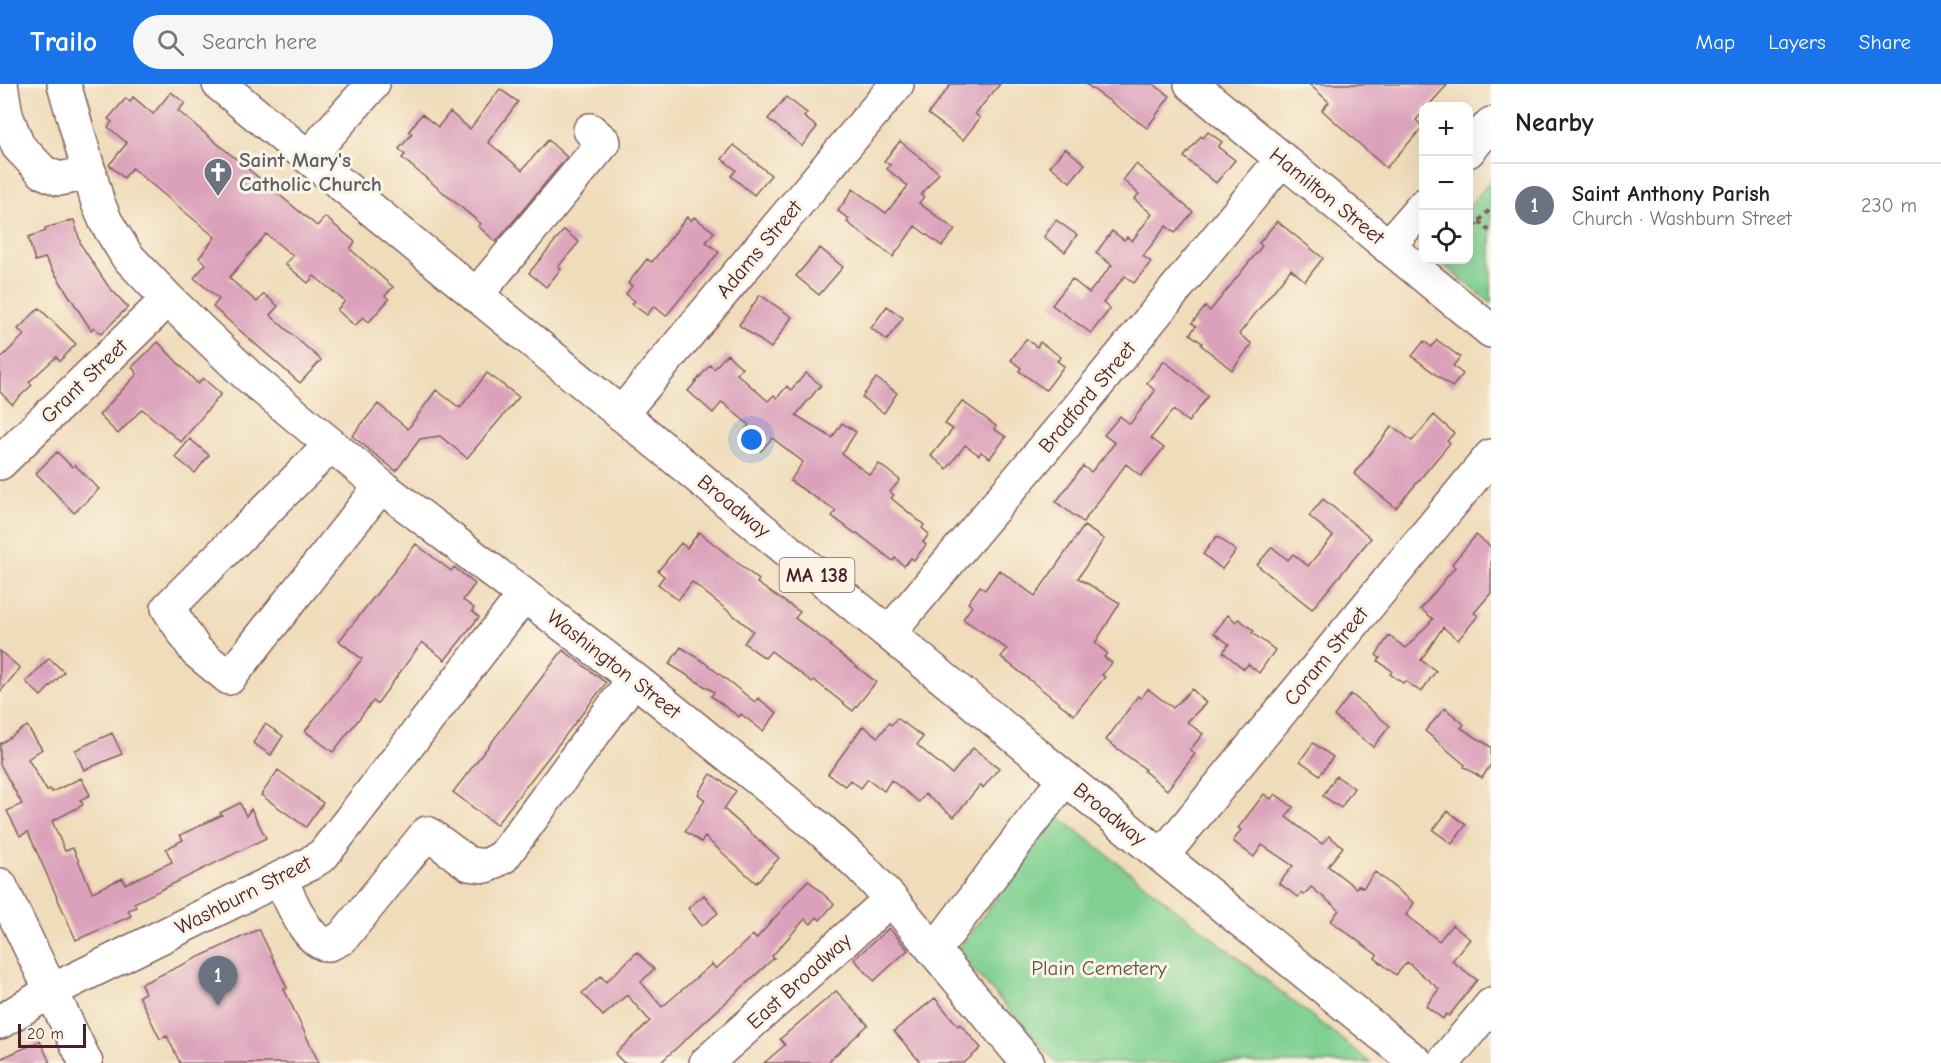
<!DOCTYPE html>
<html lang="en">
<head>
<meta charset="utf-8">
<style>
	body { margin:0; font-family:"Comic Neue",sans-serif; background:#f6f6f6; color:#202124 }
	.controls { position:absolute; right:18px; top:18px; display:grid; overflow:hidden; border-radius:12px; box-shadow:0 6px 24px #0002 }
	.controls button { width:54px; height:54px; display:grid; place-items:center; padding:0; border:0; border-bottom:2px solid #e0e0e0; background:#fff; color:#202124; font:30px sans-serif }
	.scale { position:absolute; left:18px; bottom:15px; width:68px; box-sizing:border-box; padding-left:6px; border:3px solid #4a1f2b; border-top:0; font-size:16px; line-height:21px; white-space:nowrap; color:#4a1f2b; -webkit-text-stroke:4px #fcf5e5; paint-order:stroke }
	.you { position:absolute; left:752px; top:356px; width:21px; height:21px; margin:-15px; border:4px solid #fff; border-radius:50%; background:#1a73e8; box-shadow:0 0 0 9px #1a73e833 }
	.badge { display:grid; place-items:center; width:39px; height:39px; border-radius:50%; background:#1a73e8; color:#fff; font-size:20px; font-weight:700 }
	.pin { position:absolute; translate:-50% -50px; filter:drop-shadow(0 2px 3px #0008) }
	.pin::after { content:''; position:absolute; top:32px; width:21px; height:18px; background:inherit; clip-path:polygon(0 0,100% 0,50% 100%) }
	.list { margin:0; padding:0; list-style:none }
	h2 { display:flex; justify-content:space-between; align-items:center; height:78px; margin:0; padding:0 24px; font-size:26px }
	h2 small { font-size:20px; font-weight:400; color:#757577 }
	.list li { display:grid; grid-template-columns:39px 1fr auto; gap:18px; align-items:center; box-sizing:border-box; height:84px; padding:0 24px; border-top:2px solid #e0e0e0 }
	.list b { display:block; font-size:22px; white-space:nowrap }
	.list p { margin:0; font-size:20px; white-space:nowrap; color:#757577 }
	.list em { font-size:20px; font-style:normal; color:#757577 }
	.icon { flex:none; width:33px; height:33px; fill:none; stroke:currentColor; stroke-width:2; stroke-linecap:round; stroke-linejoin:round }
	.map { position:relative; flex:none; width:1491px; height:979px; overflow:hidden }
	header { display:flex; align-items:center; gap:36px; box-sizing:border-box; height:84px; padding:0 30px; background:#1a73e8; color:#fff }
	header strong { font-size:28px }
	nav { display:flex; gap:33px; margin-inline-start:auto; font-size:21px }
	.search { width:420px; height:54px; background:#f6f6f6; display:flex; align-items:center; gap:15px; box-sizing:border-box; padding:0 21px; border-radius:33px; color:#757577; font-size:22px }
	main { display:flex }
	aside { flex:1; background:#fff }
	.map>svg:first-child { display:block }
</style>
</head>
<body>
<header>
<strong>Trailo</strong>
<div class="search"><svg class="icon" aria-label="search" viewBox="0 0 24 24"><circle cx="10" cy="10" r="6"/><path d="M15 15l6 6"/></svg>Search here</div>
<nav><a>Map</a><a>Layers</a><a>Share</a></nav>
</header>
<main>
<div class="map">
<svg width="1491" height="979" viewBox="0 0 1491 979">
	<rect width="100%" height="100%" fill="#fcf5e5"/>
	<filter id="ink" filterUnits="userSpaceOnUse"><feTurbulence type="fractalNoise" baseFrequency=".0167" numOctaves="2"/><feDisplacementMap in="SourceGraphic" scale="12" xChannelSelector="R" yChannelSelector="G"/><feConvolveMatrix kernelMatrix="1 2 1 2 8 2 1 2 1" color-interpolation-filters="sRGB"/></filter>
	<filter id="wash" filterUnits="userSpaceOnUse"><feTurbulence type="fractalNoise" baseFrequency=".008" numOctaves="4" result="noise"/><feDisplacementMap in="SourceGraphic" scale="24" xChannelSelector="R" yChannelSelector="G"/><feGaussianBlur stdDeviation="1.35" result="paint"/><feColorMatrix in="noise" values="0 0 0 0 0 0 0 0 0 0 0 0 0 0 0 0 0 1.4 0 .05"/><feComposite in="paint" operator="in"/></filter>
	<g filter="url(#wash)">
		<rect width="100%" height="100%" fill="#efdcba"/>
		<path fill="#7fd091" stroke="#64785e" stroke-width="1.5" d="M1491,96V219L1438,176H1468L1469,123Z
			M1058,732L1371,979H1056L957,867Z"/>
		<g id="blocks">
			<path fill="#dba1bb" d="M951,0H1000L975,30L980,34L963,56L928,30Z
				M1086,0H1153L1170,12L1147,44Z
				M1309,0H1448L1428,22H1424V27L1416,36L1423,43L1386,84L1322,26L1329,18Z
				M500,5L518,18L488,58L522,86L548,56L567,73L496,158L478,142L481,140L402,74L405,71L399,65L412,50L409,47L422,30L438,43L450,28L470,45Z
				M171,8L185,19L178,27L317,142L325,133L355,158L350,165L393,203L385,212L389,215L369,238L363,233L355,242L337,226L345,217L314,192L308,199L285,180L293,172L266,150L229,194L257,218L264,210L278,222L270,231L321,276L300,299L213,223L219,215L194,194L206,180L199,174L215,153L132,84L124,94L109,81L127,59L108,43L112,38L108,35L126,14L130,18L133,13L153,30Z
				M786,13L807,29L804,33L817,43L802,62L768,35Z
				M1208,48L1222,58L1218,63L1235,76L1216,99L1184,73L1201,52L1203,54Z
				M900,57L939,89L921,111L924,113L919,119L955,146L942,162L915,142L893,173L847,138L849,135L838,127L853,105L886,129L908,102L887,85L890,81L884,77Z
				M734,61L771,91L754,111L731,92L736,86L722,75Z
				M1065,64L1085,80L1070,98L1050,82Z
				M1136,80L1193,128L1175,149L1166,142L1143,172L1151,178L1134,199L1125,192L1103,219L1110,225L1091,249L1052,221L1072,195L1089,209L1112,181L1096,169L1112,147L1124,156L1127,153L1132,157L1152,130L1134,115L1139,110L1123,96Z
				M687,133L691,137L694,133L714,148L706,158L719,168L666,232L654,222L647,231L632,220L635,217L626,210L632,202L628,199L647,175L652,178Z
				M74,136L81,161L108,202L128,223L101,250L94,243L91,246L45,174L35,177L28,153L46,147L45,144Z
				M1056,136L1077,151L1065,168L1044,153Z
				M1277,137L1323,174L1305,197L1291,185L1239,250L1252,260L1232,286L1201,261L1202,259L1190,250L1196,242L1192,239L1205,223L1210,227L1262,162L1259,159Z
				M564,146L579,158L558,183L561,185L546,203L529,189Z
				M820,164L843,183L819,211L796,192Z
				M760,211L792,233L771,264L739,241Z
				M887,222L903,234L887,256L871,244Z
				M39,224L76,260L60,277L56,273L29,298L32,301L12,320L0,308V275L24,251L18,245Z
				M1026,255L1037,263L1040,258L1061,273L1057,277L1064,282L1046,306L1019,287L1021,284L1011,276Z
				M1437,256L1460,273L1453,282L1463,290L1452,303L1412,272L1424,257L1431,263Z
				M158,258L198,300L203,294L221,310L181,358L142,325L118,350L99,331L137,290L132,283Z
				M727,270L742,284L737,290L768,317L774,311L777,314L787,302L791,306L806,289L821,301L796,331L832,354L842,339L856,348L842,370L870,391L879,380L900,396L890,408L894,411L891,414L924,441L922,444L929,450L923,458L926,461L914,476L911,474L904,482L895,474L893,477L857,449L856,450L832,432L836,427L790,397L803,378L772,354L761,367L741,351L749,341L722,318L713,329L688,307L710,281L714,285Z
				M1164,277L1208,312L1188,338L1173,326L1151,354L1164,364L1141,392L1126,380L1083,438L1056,418L1083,382L1091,388L1115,359L1104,351L1120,332L1130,340L1155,307L1147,299Z
				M487,289L519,313L467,374L440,352L420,355L396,387L352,352L378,320L408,345L436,306L460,324Z
				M876,294L897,309L884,329L862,313Z
				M962,317L996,342L994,345L1006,353L990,374L981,368L979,371L965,361L947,385L931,372L953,345L945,340Z
				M1434,331L1454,349L1447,357L1450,359L1396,424L1354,390L1392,342L1412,357Z
				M190,355L209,371L195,389L175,373Z
				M57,368L72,383L75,381L99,405L74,429L36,389Z
				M1323,415L1371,454L1312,525L1257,481L1272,463L1288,476L1293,470L1308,482L1333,452L1309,432Z
				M1084,442L1104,455L1078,494L1120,519L1095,559L1107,569L1104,573L1112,579L1102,591L1105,593L1074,631L1001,573L1007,565L963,535L972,522L968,519L980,502L985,506L999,486L1035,512Z
				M699,448L759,496L757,499L800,528L795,534L831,561L830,562L876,598L853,627L814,596L812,598L771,567L765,574L744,559L753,547L692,498L678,516L658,500L664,492L658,487L681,459L687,464Z
				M1476,451L1491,463V509L1474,529L1478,532L1458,556L1443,543L1421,576L1436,587L1421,608L1405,597L1403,599L1390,590L1392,587L1378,577L1380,574L1376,571L1389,552L1406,564L1433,535L1421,525L1455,483L1452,480Z
				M1217,452L1236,467L1222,485L1203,470Z
				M416,460L451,487L454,483L475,500L463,516L474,524L472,527L479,533L445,576L422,558L377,620L373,617L333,668L305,647L362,575L339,557Z
				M1228,531L1236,538L1239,535L1254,547L1252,549L1275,566L1259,589L1248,580L1244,585L1223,568L1229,560L1214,549Z
				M681,563L704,578L755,618L758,614L777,629L763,647L741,630L739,633L711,612L714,608L669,580Z
				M563,566L606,599L496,741L453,708Z
				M0,567L20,584L0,608Z
				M49,574L64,588L41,612L26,598Z
				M1148,605L1173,624L1192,605L1206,619L1187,638L1203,650L1190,666L1195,670L1167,706L1144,687L1145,685L1106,656L1138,612L1141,614Z
				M1351,610L1390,642L1373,663L1334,632Z
				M1445,624L1464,640L1461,644L1491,663V680L1482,694L1464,683L1465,681L1425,647Z
				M897,634L923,653L917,661L952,690L973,664L999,684L983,704L980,701L954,733L925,710L919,718L891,696L884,707L868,695L861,704L850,696L845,702L828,690L863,642L878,653L889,639L892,641Z
				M265,640L283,652L271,671L253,659Z
				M27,642L42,665L28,675L47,707L50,705L52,708L81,694L90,711L80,716L83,721L52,737L65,767L73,764L92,808L123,794L125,800L172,778L166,765L183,756L180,751L222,731L220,729L240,719L246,732L251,725L266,754L134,819L136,823L128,826L131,832L76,856L28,748L20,752L7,727L22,720L0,680V660Z
				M112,649L122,670L84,686L75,666Z
				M1313,659L1333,673L1320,691L1300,677Z
				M278,686L323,719L306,743L261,711Z
				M711,690L736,707L724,725L779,774L756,799L705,753L701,758L685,747L705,716L698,710Z
				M1336,692L1354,704L1341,724L1323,712Z
				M1264,710L1271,715L1275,710L1293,723L1286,733L1322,760L1329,752L1343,763L1328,782L1356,804L1358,801L1363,804L1375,788L1414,819L1406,831L1439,857L1452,841L1470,855L1452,877L1477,896L1449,932L1446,930L1443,935L1426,922L1439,905L1407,878L1396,891L1375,874L1377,871L1331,837L1339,826L1311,803L1304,811L1301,809L1298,813L1279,799L1293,782L1262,761L1254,773L1233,757L1241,746L1238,744Z
				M1448,727L1466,741L1452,760L1433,746Z
				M808,796L834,820L820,836L817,833L811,840L805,835L772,872L774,874L660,979H624L615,970L650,937L627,911L603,932L582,909L601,892L606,898L637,868L654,885L641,898L662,923L712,880L716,885L753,851L756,855Z
				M704,811L718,829L702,842L688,824Z
				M889,844L908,866L874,897L854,875Z
				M259,845L287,904L284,905L319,979H180L167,952L160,955L139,912L145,909L141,900Z
				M836,907L868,941L827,979H764L785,961L780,955Z
				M935,914L958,942L960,940L981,964L964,979H921L894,947Z
				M40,957L50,979H0V975Z"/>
		</g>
	</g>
	<g filter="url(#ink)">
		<use href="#blocks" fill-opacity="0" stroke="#84615d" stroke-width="1.5"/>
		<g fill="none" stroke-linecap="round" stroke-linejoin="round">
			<g stroke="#84615d" stroke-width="36">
				<path id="minor" d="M1,0L6,31L18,62L43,88L59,95L90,89
					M64,0L98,119L106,138L127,172L168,215L247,291L381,402L634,595L819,744L861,783L891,815L1028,979
					M1191,0L1491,247
					M1468,67L1491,40
					M308,73L373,0
					M1388,163L1424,121
					M476,211L604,58L590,46
					M621,330L897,0
					M331,361L168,524L196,567L229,594L381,402
					M0,379L168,215
					M889,549L1079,323L1282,75
					M1162,772L1491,372
					M280,794C288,810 308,863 329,860C333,859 339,855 342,854L427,749L469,780L486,782L503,773L634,595
					M0,801L86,979
					M934,867L1065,694
					M0,938L51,907L309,780L323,771L524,511
					M706,979L891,815
					M1443,979L1491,921"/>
			</g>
			<g stroke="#84615d" stroke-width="36">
				<path id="major" d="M219,0L1065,694L1417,979"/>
			</g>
			<path stroke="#84615d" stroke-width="4" stroke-dasharray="4.5 4.5" stroke-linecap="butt" d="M1479,138L1491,148
				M1468,150L1491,124"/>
			<use href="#minor" stroke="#fff" stroke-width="33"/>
			<use href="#major" stroke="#fff" stroke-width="33"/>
		</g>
	</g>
	<defs>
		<g id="church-pin" transform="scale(1.5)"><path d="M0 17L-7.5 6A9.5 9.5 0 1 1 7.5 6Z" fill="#6b7280" stroke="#fcf5e5"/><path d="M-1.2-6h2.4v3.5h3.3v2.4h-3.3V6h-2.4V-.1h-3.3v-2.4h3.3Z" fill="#fff"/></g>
	</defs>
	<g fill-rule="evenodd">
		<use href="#church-pin" x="218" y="88"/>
	</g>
	<g text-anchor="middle" stroke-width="6" stroke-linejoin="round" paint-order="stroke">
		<rect fill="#fcf5e5" stroke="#7f5f63" stroke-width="1.5" x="779.5" y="474" width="75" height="34" rx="4.5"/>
		<g font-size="20" font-weight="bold" fill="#4a1f2b">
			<text x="817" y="498">MA 138</text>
		</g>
		<g font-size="21" font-weight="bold" fill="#5b616d" stroke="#fcf5e5" text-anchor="start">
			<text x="239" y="83">Saint Mary's<tspan x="239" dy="24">Catholic Church</tspan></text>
		</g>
		<g font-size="21" fill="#4a1f2b" stroke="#fcf5e5">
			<text transform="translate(1327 112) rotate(39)" y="7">Hamilton Street</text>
			<text transform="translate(759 165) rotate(-50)" y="7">Adams Street</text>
			<text transform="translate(84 297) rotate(-44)" y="7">Grant Street</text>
			<text transform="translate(1087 313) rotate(-50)" y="7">Bradford Street</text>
			<text transform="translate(734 422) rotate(39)" y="7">Broadway</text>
			<text transform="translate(1326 572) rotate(-51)" y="7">Coram Street</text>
			<text transform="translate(614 580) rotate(38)" y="7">Washington Street</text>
			<text transform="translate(1110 730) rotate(39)" y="7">Broadway</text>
			<text transform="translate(243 811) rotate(-27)" y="7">Washburn Street</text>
			<text transform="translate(799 897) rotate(-42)" y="7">East Broadway</text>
		</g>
		<g font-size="21" fill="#5a544a" stroke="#fcf5e5">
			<text x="1099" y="891">Plain Cemetery</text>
		</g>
	</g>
</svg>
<div class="controls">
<button>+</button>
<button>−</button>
<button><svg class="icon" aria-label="locate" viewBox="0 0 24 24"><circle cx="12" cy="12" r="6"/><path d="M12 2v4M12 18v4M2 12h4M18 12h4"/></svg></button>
</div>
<div class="scale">20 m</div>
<div class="you"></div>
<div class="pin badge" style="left:218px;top:922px;background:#6b7280">1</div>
</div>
<aside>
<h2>Nearby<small></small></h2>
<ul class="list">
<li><span class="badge" style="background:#6b7280">1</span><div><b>Saint Anthony Parish</b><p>Church · Washburn Street</p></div><em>230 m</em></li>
</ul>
</aside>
</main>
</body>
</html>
